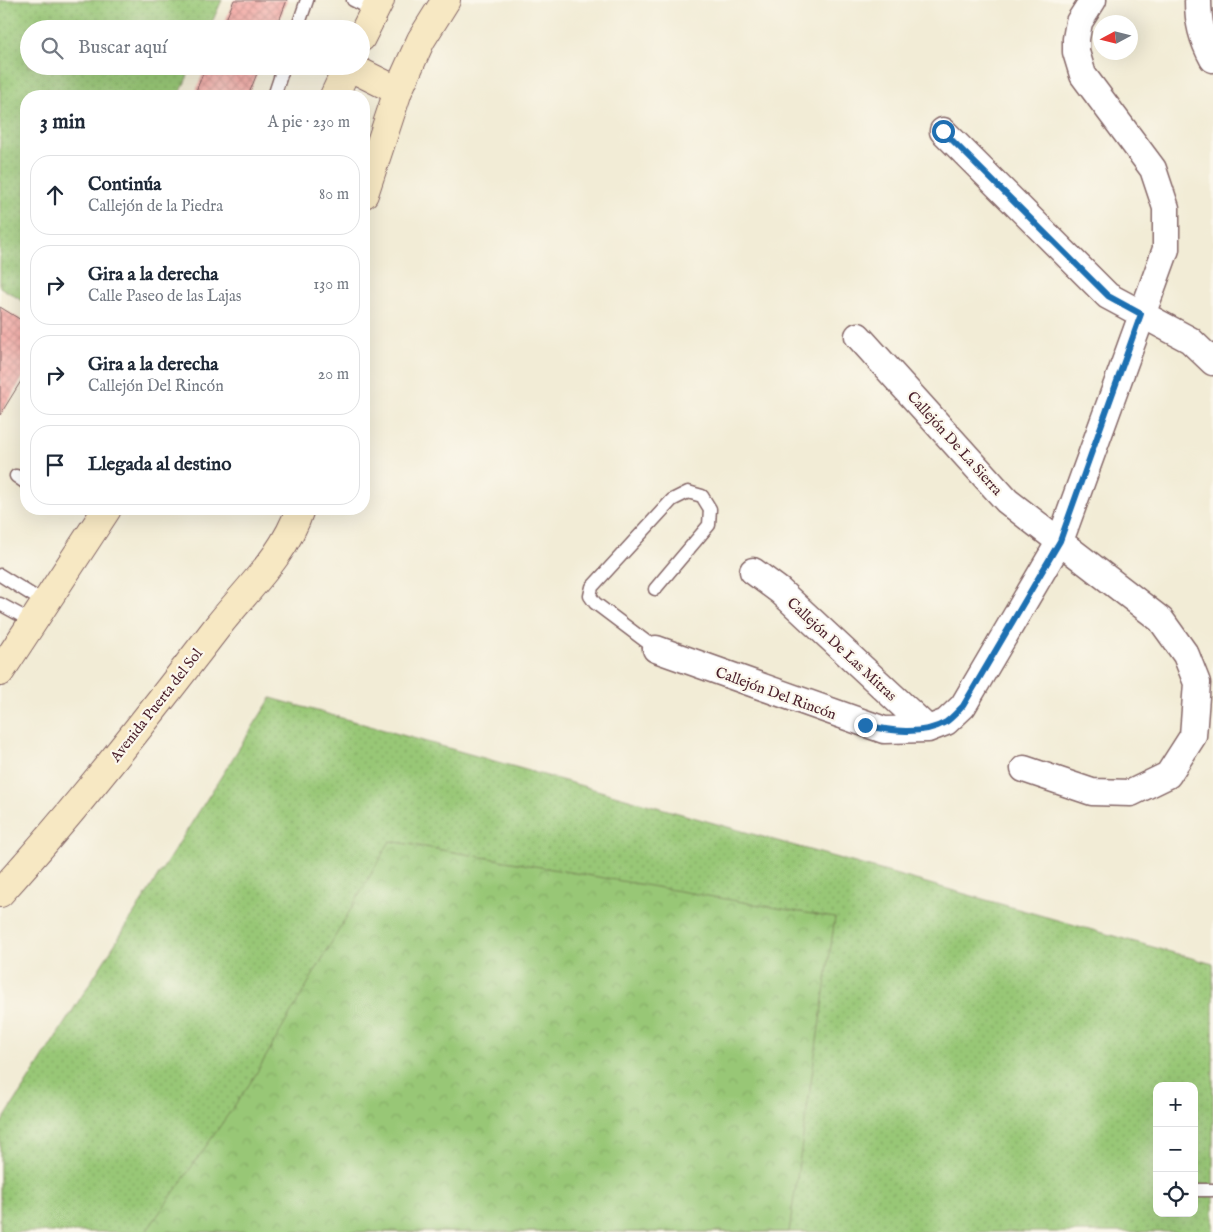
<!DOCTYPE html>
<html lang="es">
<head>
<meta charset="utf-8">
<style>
	body { margin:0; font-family:"IM FELL English",serif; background:#f6f6f7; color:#1f2937 }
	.controls { position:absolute; right:15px; bottom:15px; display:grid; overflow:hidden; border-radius:10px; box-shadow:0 5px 20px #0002 }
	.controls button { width:45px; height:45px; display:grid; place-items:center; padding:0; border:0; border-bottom:1px solid #e0e1e3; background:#fff; color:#1f2937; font:25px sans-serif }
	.compass { position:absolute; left:1093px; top:15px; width:45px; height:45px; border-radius:50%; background:#fff; box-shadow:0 5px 20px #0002; rotate:263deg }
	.stop { position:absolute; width:15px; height:15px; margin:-11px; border:4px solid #1f6fb2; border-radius:50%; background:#fff }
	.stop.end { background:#1f6fb2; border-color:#fff; box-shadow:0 1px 5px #0008 }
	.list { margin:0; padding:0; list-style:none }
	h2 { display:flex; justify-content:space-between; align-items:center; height:65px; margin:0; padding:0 20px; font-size:21px }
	h2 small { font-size:16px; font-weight:400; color:#747a83 }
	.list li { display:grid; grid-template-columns:32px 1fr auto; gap:15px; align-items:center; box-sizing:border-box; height:80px; margin:0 10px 10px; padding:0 10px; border:1px solid #e0e1e3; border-radius:20px }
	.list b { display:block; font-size:19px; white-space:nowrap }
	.list p { margin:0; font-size:16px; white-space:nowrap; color:#747a83 }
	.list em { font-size:16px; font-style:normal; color:#747a83 }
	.icon { flex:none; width:28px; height:28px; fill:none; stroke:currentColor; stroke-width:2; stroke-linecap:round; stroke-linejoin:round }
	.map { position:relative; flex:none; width:1213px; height:1232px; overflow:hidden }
	.search { position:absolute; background:#fff; box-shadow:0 5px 20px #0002; left:20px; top:20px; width:350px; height:55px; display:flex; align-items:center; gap:12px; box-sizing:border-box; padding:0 18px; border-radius:28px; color:#747a83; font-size:19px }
	.panel { position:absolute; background:#fff; box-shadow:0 5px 20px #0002; left:20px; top:90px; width:350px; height:425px; border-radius:20px }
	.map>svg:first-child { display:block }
</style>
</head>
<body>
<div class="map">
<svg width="1213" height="1232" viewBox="0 0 1213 1232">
	<defs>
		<pattern id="grass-dots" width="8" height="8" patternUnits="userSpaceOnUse" patternTransform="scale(1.25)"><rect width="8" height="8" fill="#98c776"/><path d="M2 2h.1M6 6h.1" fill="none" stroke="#84aa66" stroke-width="1.8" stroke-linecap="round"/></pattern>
		<pattern id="park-crowns" width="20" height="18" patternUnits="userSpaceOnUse" patternTransform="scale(1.25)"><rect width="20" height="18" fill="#98c776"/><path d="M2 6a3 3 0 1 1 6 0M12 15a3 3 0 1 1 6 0" fill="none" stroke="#84aa66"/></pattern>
		<pattern id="building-cross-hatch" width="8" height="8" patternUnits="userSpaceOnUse" patternTransform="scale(1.25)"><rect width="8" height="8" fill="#f4a09d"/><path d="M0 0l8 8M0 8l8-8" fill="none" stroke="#c88280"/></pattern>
	</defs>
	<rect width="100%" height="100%" fill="#fbf7ec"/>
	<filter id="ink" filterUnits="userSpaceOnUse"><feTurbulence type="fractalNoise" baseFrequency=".02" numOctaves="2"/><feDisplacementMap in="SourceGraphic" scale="10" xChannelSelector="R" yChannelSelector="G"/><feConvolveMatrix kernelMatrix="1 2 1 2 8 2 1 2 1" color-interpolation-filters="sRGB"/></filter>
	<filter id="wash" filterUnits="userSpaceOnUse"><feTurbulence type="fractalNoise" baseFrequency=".0096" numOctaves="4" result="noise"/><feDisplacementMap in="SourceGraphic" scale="20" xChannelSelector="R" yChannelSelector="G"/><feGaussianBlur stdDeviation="1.12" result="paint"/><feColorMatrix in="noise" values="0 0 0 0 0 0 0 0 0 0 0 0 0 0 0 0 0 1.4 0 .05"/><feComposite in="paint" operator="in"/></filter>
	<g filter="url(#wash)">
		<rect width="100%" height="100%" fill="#f2ecd6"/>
		<path fill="url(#grass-dots)" stroke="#717350" fill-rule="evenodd" d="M0,0H222L209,29H29V66H192L179,96H26V303L0,287Z
			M271,698L1213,964V1232H0V1125ZM1157,1086H1194V1213H1157Z"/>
		<path fill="url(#park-crowns)" stroke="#717350" d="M390,841L835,918L789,1232H146L253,1079Z"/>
		<g id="blocks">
			<path fill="url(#building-cross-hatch)" d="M234,0H287L276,29H222Z
				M206,66H260L248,96H194Z
				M0,307L26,323V373L0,415Z"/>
		</g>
	</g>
	<g filter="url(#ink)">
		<use href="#blocks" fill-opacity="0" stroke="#856767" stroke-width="1"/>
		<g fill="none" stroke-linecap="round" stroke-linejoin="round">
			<g stroke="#856767" stroke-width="15">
				<path id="lane" d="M353,0L375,11
					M297,29L307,0
					M274,96L284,66
					M16,476L26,483
					M0,575L45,603
					M655,589L709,525L710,509L702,496L688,492L672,500L592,587L590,596L595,603L656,649
					M0,604L33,622
					M1194,1190H1213"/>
			</g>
			<g stroke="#856767" stroke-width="29">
				<path id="street" d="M1198,0C1198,22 1202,39 1213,59
					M943,131L1108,296L1190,340L1213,362
					M858,336L1007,501L1161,620L1186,655L1197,683L1193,736L1168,775L1131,793L1092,792L1024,769
					M753,571L780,591L928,729
					M656,649L884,730L928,729L946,722L963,706L1060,541L1166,249V208L1153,169L1083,75L1076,52V39L1079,22L1093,0"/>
			</g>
			<g stroke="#856767" stroke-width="30">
				<path id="secondary" d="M361,38L380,0
					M348,66L398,91
					M334,96L348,66
					M364,194L398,91L421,40L446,0
					M0,672L107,509
					M0,893C77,808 148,717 218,626C248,588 285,555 300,509"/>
			</g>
			<use href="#lane" stroke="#fff" stroke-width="12"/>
			<use href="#street" stroke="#fff" stroke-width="26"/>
			<use href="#secondary" stroke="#f7e8c3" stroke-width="28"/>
		</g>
	</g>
	<g fill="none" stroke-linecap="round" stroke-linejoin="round" filter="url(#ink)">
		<path stroke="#1f6fb2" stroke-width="6" d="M865,725C890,731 922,736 946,722C952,718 958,711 963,706L1060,541L1141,314L1108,296L943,131"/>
	</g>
	<g text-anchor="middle" stroke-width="4.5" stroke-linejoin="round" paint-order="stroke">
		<g font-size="15" fill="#4a1f2b" stroke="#fbf7ec">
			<text transform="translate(955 443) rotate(48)" y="5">Callejón De La Sierra</text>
			<text transform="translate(842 649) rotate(43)" y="5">Callejón De Las Mitras</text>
			<text transform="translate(776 693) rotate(20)" y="5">Callejón Del Rincón</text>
			<text transform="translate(156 705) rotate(-52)" y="5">Avenida Puerta del Sol</text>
		</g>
	</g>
</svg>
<div class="controls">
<button>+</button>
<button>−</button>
<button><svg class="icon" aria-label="locate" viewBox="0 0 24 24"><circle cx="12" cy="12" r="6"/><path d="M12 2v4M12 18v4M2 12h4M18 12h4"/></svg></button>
</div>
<svg class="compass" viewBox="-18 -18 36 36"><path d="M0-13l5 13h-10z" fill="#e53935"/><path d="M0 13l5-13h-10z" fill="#747a83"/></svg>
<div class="stop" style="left:943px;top:131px"></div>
<div class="stop end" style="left:865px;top:725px"></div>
<div class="search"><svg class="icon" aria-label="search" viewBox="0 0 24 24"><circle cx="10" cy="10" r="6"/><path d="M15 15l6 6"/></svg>Buscar aquí</div>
<section class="panel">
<h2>3 min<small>A pie · 230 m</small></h2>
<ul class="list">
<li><svg class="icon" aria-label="ahead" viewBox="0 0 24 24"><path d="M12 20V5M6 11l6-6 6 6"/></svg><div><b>Continúa</b><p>Callejón de la Piedra</p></div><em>80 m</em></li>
<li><svg class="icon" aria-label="right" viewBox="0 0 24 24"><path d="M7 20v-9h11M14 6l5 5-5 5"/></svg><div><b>Gira a la derecha</b><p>Calle Paseo de las Lajas</p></div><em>130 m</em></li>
<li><svg class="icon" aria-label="right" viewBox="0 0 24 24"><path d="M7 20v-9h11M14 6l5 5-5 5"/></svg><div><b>Gira a la derecha</b><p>Callejón Del Rincón</p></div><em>20 m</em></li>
<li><svg class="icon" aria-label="arrive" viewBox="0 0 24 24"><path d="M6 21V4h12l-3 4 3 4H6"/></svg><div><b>Llegada al destino</b></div></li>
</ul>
</section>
</div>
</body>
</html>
